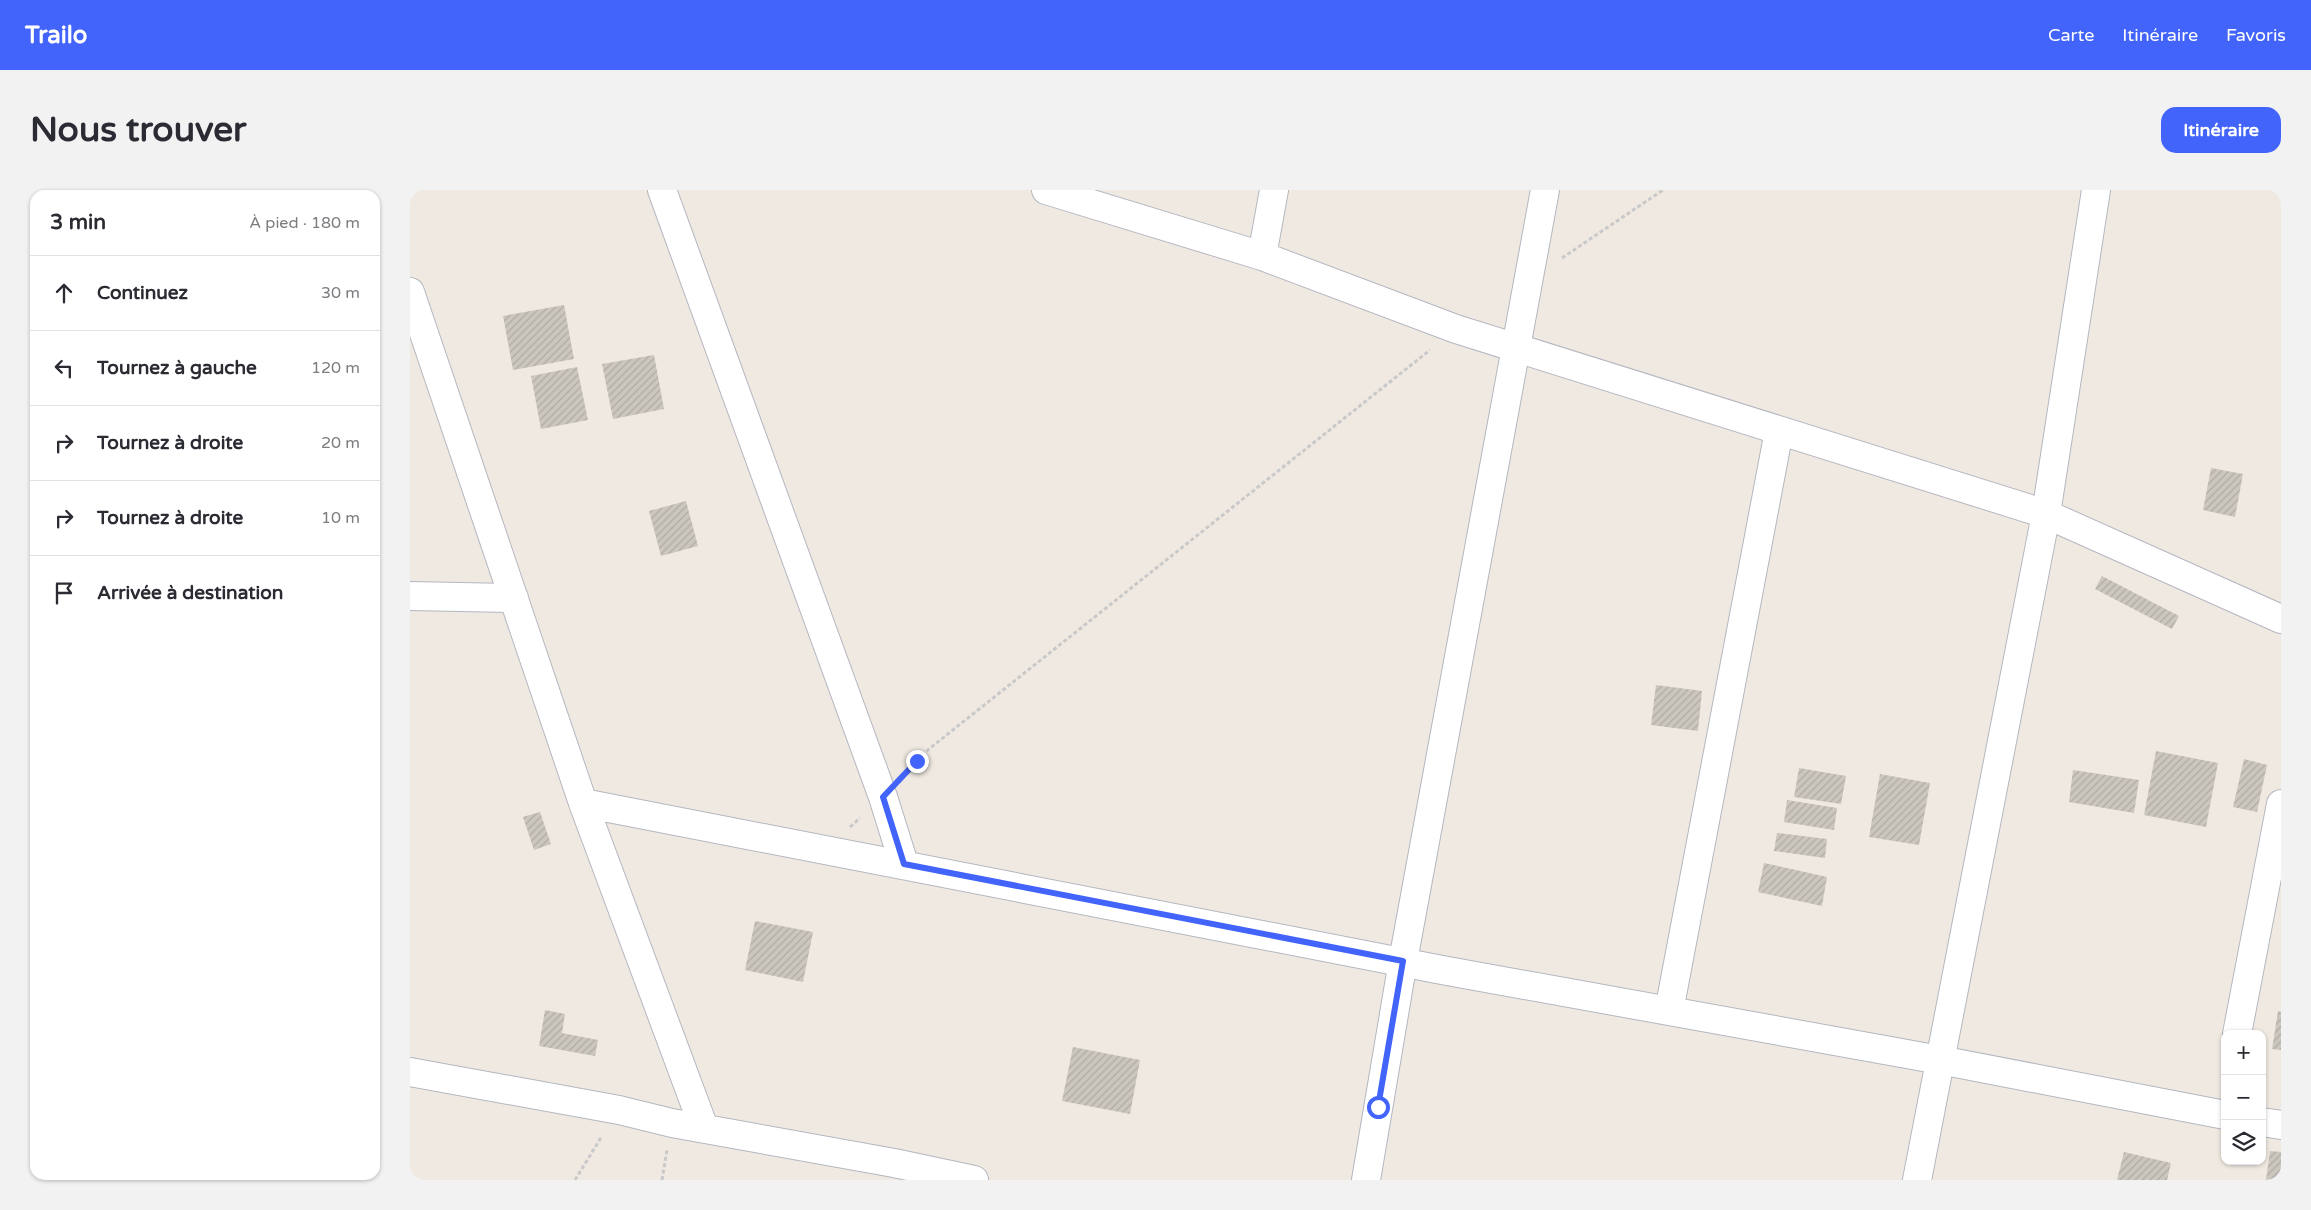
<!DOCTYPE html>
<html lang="fr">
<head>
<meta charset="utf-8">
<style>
	body { margin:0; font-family:"Varela Round",sans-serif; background:#f2f2f3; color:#2b2b33 }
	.controls { position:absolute; right:15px; bottom:15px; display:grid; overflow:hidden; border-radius:10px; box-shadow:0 1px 4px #0004 }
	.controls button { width:45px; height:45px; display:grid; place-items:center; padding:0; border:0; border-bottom:1px solid #e1e1e2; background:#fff; color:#2b2b33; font:25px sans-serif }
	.stop { position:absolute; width:15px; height:15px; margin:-11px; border:4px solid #4264fb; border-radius:50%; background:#fff }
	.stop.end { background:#4264fb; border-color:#fff; box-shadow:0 1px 5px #0008 }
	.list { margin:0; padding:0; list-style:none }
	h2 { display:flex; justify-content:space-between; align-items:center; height:65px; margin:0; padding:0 20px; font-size:21px }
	h2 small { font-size:16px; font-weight:400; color:#7c7c81 }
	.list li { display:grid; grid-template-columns:32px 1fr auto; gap:15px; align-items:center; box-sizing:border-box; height:75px; padding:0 20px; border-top:1px solid #e1e1e2 }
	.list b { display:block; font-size:19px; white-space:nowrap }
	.list em { font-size:16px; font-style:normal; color:#7c7c81 }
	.icon { flex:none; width:28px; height:28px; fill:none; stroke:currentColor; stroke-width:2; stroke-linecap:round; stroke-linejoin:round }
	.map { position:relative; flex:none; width:1871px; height:990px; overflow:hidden; border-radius:15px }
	header { display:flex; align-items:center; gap:30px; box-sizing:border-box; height:70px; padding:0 25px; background:#4264fb; color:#fff }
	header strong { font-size:24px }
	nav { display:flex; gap:28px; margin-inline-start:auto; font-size:18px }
	.intro { display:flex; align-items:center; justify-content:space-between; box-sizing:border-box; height:120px; padding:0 30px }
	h1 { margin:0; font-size:35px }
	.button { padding:12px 22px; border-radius:15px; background:#4264fb; color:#fff; font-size:18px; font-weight:700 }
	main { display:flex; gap:30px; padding:0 30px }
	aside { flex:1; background:#fff; border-radius:15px; box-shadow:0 1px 4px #0004 }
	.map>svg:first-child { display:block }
</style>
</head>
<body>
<header>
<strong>Trailo</strong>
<nav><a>Carte</a><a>Itinéraire</a><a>Favoris</a></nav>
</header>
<div class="intro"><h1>Nous trouver</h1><a class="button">Itinéraire</a></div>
<main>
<aside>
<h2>3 min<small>À pied · 180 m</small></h2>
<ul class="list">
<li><svg class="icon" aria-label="ahead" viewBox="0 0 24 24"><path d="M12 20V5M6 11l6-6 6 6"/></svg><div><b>Continuez</b></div><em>30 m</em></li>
<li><svg class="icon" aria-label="left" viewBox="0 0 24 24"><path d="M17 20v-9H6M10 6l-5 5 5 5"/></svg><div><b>Tournez à gauche</b></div><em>120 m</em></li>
<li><svg class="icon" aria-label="right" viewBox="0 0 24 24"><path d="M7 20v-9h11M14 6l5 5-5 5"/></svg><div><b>Tournez à droite</b></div><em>20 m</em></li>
<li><svg class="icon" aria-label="right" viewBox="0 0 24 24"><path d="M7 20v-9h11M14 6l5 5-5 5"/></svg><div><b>Tournez à droite</b></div><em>10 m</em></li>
<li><svg class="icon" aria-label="arrive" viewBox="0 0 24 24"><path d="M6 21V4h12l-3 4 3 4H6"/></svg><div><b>Arrivée à destination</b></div></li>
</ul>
</aside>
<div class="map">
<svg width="1871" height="990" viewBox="0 0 1871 990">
	<defs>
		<pattern id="building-hatch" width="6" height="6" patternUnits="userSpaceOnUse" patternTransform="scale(1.25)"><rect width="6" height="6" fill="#cbc7bf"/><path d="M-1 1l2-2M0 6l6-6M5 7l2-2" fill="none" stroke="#afaba4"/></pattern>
	</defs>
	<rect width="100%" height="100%" fill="#efe9e1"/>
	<path fill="url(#building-hatch)" d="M154,115L164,169L103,180L93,126Z
		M244,165L254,219L203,229L192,174Z
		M167,177L178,230L131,239L121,186Z
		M1801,278L1833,284L1825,327L1793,320Z
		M276,311L288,356L251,366L239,321Z
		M1692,386L1769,426L1762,439L1685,399Z
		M1246,495L1292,501L1288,541L1241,535Z
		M1746,561L1808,573L1796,637L1734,625Z
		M1834,569L1857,575L1847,622L1823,617Z
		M1389,578L1436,586L1431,614L1384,607Z
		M1663,580L1729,590L1724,623L1659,612Z
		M1470,584L1520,593L1509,655L1459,647Z
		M1377,610L1427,618L1424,640L1374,632Z
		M130,622L141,654L124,660L113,627Z
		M1367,643L1417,649L1415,668L1364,661Z
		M1354,673L1417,687L1412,716L1348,702Z
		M345,731L403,742L393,792L335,780Z
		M135,820L155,824L152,843L188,850L185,866L129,856Z
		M1868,821L1871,822V860L1862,859Z
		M663,857L730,870L720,924L652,911Z
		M1860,961L1871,962V990H1856Z
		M1714,962L1761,973L1757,990H1707Z"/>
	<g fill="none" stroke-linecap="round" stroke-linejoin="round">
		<g stroke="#b4b7c1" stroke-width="30">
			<path id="minor" d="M252,0L473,607L494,674
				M636,0L852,66L1046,139L1636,324L1871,429
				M852,66L864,0
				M0,102L173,613L294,938
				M0,406L104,408
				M173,613L1032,780L1530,870L1815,925
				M1259,821L1369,241
				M1827,844L1871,614
				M0,882L209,920L262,933L484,973L564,990
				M1852,932L1871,935
				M956,990L993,771L1135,0
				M1507,990L1636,324L1686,0"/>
		</g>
		<path stroke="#c9c9c9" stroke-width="3" stroke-dasharray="4 2.5" stroke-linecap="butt" d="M1152,68L1253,0
			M494,585L519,559L1020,160
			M440,637L450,628
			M165,990L192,946
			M252,990L257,960"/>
		<use href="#minor" stroke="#fff" stroke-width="28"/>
	</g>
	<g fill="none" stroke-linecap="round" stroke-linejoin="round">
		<path stroke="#4264fb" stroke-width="6" d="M507,571L473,607L494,674L993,771L968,917"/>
	</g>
</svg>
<div class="controls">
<button>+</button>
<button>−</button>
<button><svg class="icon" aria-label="layers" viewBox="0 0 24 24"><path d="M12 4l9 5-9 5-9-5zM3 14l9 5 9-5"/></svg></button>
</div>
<div class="stop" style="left:968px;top:917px"></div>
<div class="stop end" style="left:507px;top:571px"></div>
</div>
</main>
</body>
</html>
